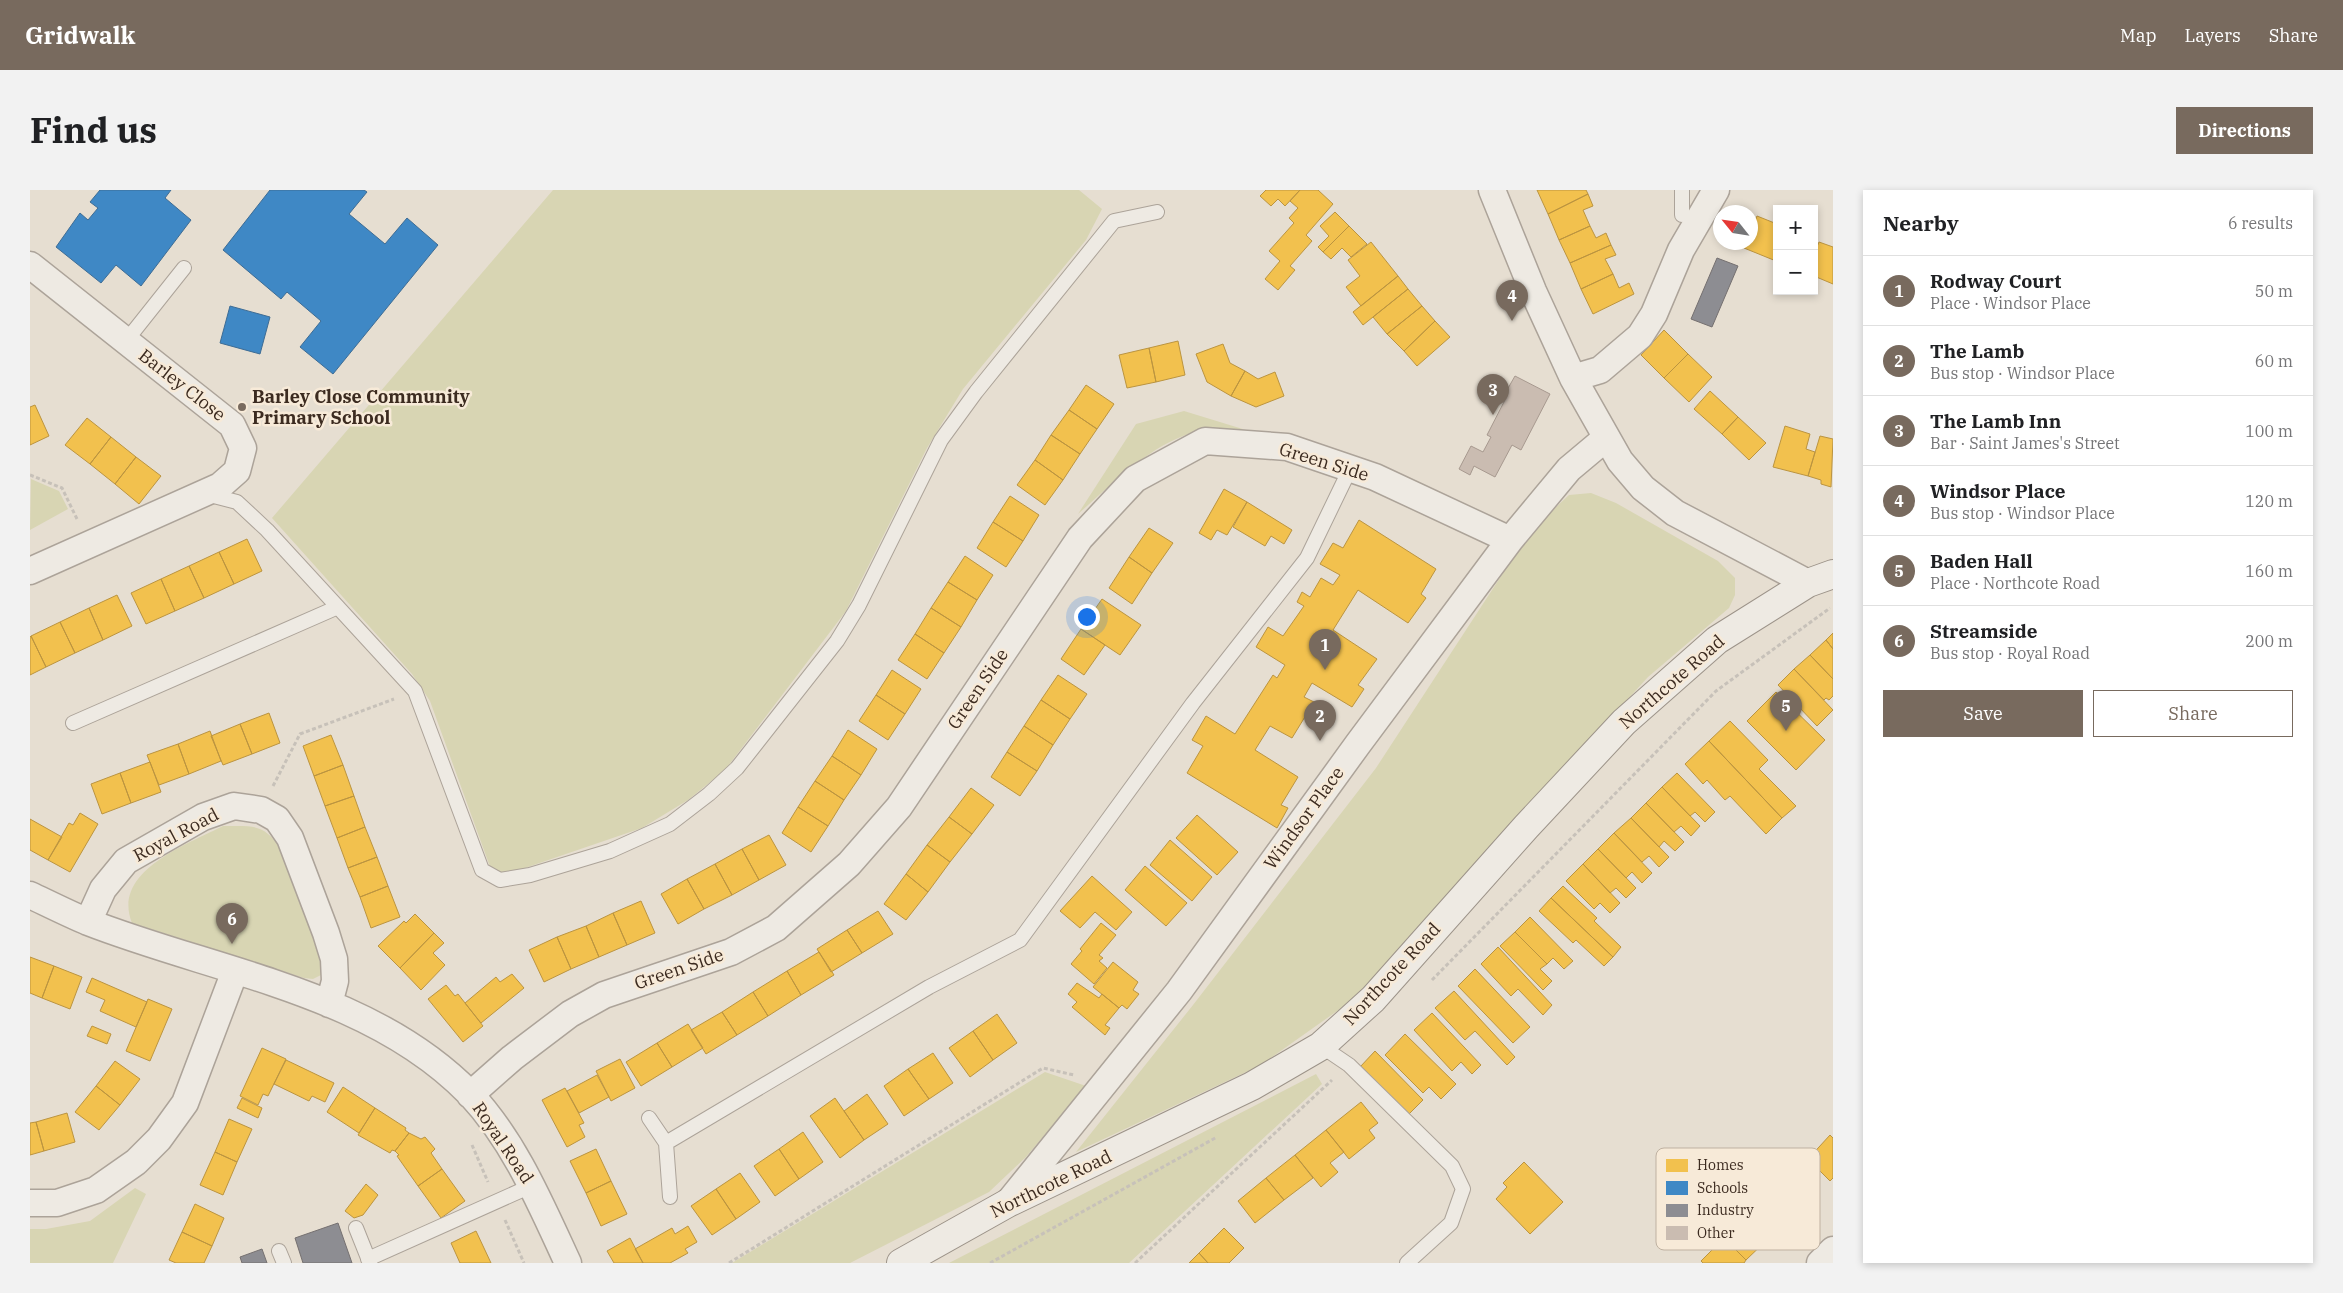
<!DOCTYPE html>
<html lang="en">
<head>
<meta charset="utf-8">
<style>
	body { margin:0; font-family:"IBM Plex Serif",serif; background:#f2f2f2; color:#202124 }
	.controls { position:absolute; right:15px; top:15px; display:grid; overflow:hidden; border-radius:0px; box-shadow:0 2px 8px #0003 }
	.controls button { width:45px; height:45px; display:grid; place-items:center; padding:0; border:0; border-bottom:1px solid #e0e0e0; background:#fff; color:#202124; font:25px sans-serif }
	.compass { position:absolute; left:1683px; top:15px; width:45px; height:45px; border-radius:50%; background:#fff; box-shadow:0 2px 8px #0003; rotate:300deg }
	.you { position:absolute; left:1056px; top:426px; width:18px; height:18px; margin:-12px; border:4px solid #fff; border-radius:50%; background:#1a73e8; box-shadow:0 0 0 8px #1a73e833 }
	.badge { display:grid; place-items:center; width:32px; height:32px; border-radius:50%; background:#786a5e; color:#fff; font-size:16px; font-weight:700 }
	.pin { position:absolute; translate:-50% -41px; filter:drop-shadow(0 1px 2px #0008) }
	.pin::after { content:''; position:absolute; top:26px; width:18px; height:15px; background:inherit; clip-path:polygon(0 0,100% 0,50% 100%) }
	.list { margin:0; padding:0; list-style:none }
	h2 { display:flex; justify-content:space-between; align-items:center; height:65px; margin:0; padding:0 20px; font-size:21px }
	h2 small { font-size:16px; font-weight:400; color:#757577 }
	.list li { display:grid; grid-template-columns:32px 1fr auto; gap:15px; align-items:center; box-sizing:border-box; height:70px; padding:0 20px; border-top:1px solid #e0e0e0 }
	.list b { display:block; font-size:19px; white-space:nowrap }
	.list p { margin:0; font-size:16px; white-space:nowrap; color:#757577 }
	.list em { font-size:16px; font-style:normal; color:#757577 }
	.actions { display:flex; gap:10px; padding:15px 20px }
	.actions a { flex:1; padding:11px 0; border:1px solid #786a5e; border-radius:0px; text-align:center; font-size:18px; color:#786a5e }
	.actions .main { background:#786a5e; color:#fff }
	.map { position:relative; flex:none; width:1803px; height:1073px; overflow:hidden; border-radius:0px }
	header { display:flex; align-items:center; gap:30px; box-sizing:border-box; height:70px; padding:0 25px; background:#786a5e; color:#fff }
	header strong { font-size:24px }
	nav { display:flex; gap:28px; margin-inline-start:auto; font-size:18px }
	.intro { display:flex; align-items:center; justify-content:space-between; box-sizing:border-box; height:120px; padding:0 30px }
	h1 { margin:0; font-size:35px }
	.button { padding:12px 22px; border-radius:0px; background:#786a5e; color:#fff; font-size:18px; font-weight:700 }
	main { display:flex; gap:30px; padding:0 30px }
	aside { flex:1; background:#fff; border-radius:0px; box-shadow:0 2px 8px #0003 }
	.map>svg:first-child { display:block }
</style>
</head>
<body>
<header>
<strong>Gridwalk</strong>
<nav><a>Map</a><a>Layers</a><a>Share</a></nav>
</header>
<div class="intro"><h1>Find us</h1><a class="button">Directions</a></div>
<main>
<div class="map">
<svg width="1803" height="1073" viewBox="0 0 1803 1073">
	<rect width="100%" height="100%" fill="#e6ded1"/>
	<path fill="#d8d5b3" d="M523,0H1049L1072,19L1056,50L933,199L897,258L816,421L695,580L658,610L612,638L492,679L463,685L400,511L382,484L242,328Z
		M1154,221L1229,244C1205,242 1177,237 1153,246C1114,261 1079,297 1048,324L1106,234Z
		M1,289L29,301L38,319L0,340Z
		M1561,303L1586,313L1688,371L1705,388V405L1699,418L1618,487L1324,809L1231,875L1046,962L1163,815L1346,578L1479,374L1508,334L1539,305Z
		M193,636C222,636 234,633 251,659L294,769V778L291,785L283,789L274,788L102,733C81,681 158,654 193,636Z
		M1015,882L1056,896L995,968L959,1002L820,1073H702Z
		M1286,884L1292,894L1099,1073H919Z
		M105,998L116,1004L83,1073H0V1039H16L60,1031Z"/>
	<path fill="#f2c14e" stroke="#bb9440" d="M1236,0H1270L1255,16L1248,9L1241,16L1230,6Z
		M1270,0H1288L1303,14L1276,45L1282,51L1260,76L1265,80L1248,100L1235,89L1250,71L1239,61L1264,33L1259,28L1268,18L1260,11Z
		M1507,0H1556L1558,4L1518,24Z
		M1558,4L1563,16L1553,20L1560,36L1529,50L1518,24Z
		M1305,22L1319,36L1293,62L1288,57L1299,46L1290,36Z
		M1727,26L1747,34L1746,71L1714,58L1716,52H1720V42Z
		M1319,36L1337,54L1321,67L1312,58L1301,69L1293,62Z
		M1560,36L1566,48L1576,43L1581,55L1540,73L1529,50Z
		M1341,52L1368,86L1331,116L1316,97L1330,86L1318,70Z
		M1789,52L1803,57V94L1784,86V64Z
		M1581,55L1586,65L1575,69L1583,84L1551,99L1540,73Z
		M1583,84L1589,98L1599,93L1604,104L1563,124L1551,99Z
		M1368,86L1378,99L1333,135L1323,122Z
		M1378,99L1392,116L1357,144L1343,127Z
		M1392,116L1405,131L1374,161L1357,144Z
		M1405,131L1420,147L1387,176L1374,161Z
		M1634,140L1658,164L1634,188L1611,165Z
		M1148,151L1155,185L1126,192L1119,158Z
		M1193,154L1200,173L1215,181L1201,206L1177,192L1166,164Z
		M1119,158L1126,192L1097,198L1089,165Z
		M1658,164L1682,187L1659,212L1634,188Z
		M1215,181L1228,189L1245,182L1254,206L1226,217L1201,206Z
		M1056,195L1084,214L1067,239L1039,220Z
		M1680,201L1708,227L1692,244L1664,219Z
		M5,215L19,246L0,255V217Z
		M1039,220L1067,239L1050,264L1021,245Z
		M1708,227L1736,253L1719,270L1692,244Z
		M57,228L81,247L60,274L35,255Z
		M1755,236L1780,244L1776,259L1785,262L1778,286L1743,277Z
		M1021,245L1050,264L1033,290L1005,270Z
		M1790,246L1803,249L1801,297L1791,294V290L1778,286Z
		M81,247L106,267L85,294L60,274Z
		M106,267L131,286L109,314L85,294Z
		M1005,270L1033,290L1015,315L987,295Z
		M1194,299L1217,312L1197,345L1187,340L1181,350L1169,343Z
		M980,306L1009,325L993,351L963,332Z
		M1217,312L1262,340L1254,354L1241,346L1235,356L1203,337Z
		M1329,330L1406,379L1391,404L1396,408L1378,433L1328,400L1303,440L1347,469L1328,495L1334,499L1322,517L1282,493L1274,507L1284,512L1262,548L1240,536L1225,560L1268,587L1251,615L1258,618L1247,638L1157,583L1173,556L1162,550L1176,526L1205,544L1243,485L1247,488L1255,475L1226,457L1238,437L1253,446L1274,416L1267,412L1272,402L1280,407L1291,388L1303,395L1310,385L1290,374L1303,353L1313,358Z
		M963,332L993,351L976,377L947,358Z
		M1119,338L1143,353L1122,383L1099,367Z
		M217,349L232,381L204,394L189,362Z
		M189,362L204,394L174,408L159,376Z
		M935,366L963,385L947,410L918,392Z
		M1099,367L1122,383L1102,414L1079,398Z
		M159,376L174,408L145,421L131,389Z
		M131,389L145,421L116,434L101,403Z
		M918,392L947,410L931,437L901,418Z
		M87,405L102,436L73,450L59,418Z
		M1072,409L1111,435L1090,465L1051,439Z
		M59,418L73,450L45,463L30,432Z
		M901,418L931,437L914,463L885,444Z
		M30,432L45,463L16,477L1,446Z
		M1051,439L1075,455L1054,485L1031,469Z
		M1803,443V459L1796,450Z
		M885,444L914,463L897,489L868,470Z
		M1,446L16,477L0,485V447Z
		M1796,450L1803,459V489L1780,465Z
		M1780,465L1803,489V506L1799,510L1796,508L1794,510L1764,479Z
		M1764,479L1803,520L1787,536L1748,495Z
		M862,480L891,499L875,524L846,505Z
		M1028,485L1057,504L1040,529L1011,510Z
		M1746,502L1795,550L1766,580L1717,531Z
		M846,505L875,524L858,550L829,531Z
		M1011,510L1040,529L1023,555L994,536Z
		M239,523L250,553L222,564L210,534Z
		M1700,531L1738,570L1729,579L1766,616L1752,628L1679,551Z
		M210,534L222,564L193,575L181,546Z
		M994,536L1023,555L1007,581L977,562Z
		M818,540L847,559L831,585L802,566Z
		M180,541L191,571L159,584L148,554Z
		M301,545L313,575L284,586L273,556Z
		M1679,551L1752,628L1736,644L1700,606L1695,610L1677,590L1673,594L1655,574Z
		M148,554L159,584L129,595L117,565Z
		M977,562L1007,581L990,606L961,587Z
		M802,566L831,585L814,610L785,591Z
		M120,572L131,602L101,613L90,583Z
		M313,575L324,606L295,616L284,586Z
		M90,583L101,613L72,624L61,594Z
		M1647,583L1685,622L1675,632L1665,622L1660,626L1632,597Z
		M785,591L814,610L798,636L768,617Z
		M1632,597L1670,636L1661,646L1651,636L1644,642L1616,613Z
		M941,598L964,615L942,644L919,627Z
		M324,606L335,637L307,648L295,616Z
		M1616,613L1654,652L1645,661L1634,651L1629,657L1601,628Z
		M768,617L798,636L781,662L752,643Z
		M50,623L68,634L40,682L18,670L39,633L43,635Z
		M1167,625L1208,662L1187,685L1146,648Z
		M919,627L942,644L920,672L897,655Z
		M1601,628L1639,667L1629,677L1619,666L1612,672L1584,643Z
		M0,629L32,647L18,670L0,660Z
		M335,637L347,667L318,678L307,648Z
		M1584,643L1622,683L1612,693L1602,682L1596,688L1568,659Z
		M739,645L756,675L729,690L712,659Z
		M1140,650L1182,687L1162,711L1120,675Z
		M897,655L920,672L898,702L876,684Z
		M712,659L729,690L702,705L685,674Z
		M1568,659L1606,698L1596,708L1586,698L1580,703L1553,674Z
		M347,667L358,696L330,707L318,678Z
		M685,674L702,705L674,719L657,689Z
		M1553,674L1590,713L1580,723L1570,713L1564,719L1536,691Z
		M1115,676L1157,713L1136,736L1095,700Z
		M876,684L898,702L876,730L854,714Z
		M1062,686L1102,722L1086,740L1065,722L1050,738L1030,721Z
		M657,689L674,719L648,734L631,704Z
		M358,696L370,727L341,738L330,707Z
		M1533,696L1567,728L1564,731L1591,757L1583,767L1521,708Z
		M1521,708L1583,767L1574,776L1546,750L1543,753L1509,721Z
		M611,711L625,743L597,755L583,723Z
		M848,721L863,744L832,763L817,740Z
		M583,723L597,755L569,767L556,736Z
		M385,724L404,743L370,778L348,756L374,731L376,733Z
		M1500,727L1543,771L1534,779L1523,768L1517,774L1485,742Z
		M1071,733L1086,745L1069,765L1073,768L1069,771L1077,778L1064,794L1041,774L1052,761L1050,759Z
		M556,736L569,767L541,779L527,747Z
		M817,740L832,763L801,782L787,759Z
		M1485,742L1517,774L1510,779L1522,791L1513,800L1470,756Z
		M404,743L414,753L403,763L415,775L391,800L370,778Z
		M527,747L541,779L514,792L499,760Z
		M1468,757L1522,815L1513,825L1488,799L1481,806L1451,774Z
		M789,762L804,785L771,805L757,781Z
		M0,767L24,776L12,808L0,803Z
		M1083,772L1108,792L1103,800L1109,804L1097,819L1092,815L1089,818L1063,797Z
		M24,776L52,787L40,819L12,808Z
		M1445,779L1500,837L1483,853L1428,796Z
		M757,781L771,805L738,826L723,802Z
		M482,784L494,798L451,833L435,813L466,787L470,792Z
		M62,788L117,812L106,837L70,821L75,810L56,802Z
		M1047,793L1069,808L1072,804L1089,818L1075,835L1080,838L1075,845L1042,817L1047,812L1038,804Z
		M416,795L425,806L428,804L453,836L433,852L398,809Z
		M1424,801L1485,867L1477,875L1445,841L1435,850L1405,818Z
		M723,802L738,826L707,845L692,822Z
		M118,809L142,819L120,871L96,861Z
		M692,822L707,845L676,864L661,840Z
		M1402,823L1451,875L1442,884L1431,872L1422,881L1384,840Z
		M967,824L987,853L963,870L943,841Z
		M658,834L673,858L642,877L627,853Z
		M62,836L81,844L77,854L57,846Z
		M943,841L963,870L940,887L919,858Z
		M1375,844L1426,894L1411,909L1399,897L1393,903L1355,865Z
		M627,853L642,877L611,896L596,872Z
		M232,858L256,869L238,906L233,904L228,915L210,906Z
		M1345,861L1393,910L1378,925L1330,877Z
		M903,863L923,893L899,909L878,879Z
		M590,869L605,898L581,911L566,881Z
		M256,870L304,893L295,912L282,906L279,911L244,894Z
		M85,871L110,889L90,915L66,896Z
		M878,879L899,909L874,926L854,896Z
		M567,885L579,907L549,923L537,901Z
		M66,896L90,915L69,940L45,922Z
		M313,897L345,918L329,943L297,922Z
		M535,898L554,933L549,935L555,947L537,957L512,910Z
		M837,904L858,934L834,950L814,921Z
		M212,908L232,918L228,928L207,918Z
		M805,908L834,950L810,968L780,926Z
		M1331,912L1348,933L1339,940L1345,948L1319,969L1296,940Z
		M345,918L376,938L375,940L379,943L365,961L362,960L360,963L328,945Z
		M37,923L45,952L14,961L6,932Z
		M199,929L222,939L207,972L185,962Z
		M6,932L14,961L0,965V933Z
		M1296,940L1314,962L1300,973L1308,982L1291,997L1265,965Z
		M773,942L793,972L769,989L749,959Z
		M379,943L391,949L395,947L405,959L401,963L412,979L388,996L367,966L369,965L365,961Z
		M1800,945L1803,948V988L1800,991L1778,969Z
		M566,959L581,991L556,1003L540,971Z
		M749,959L769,989L745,1006L724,976Z
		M185,962L207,972L193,1005L170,995Z
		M1265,965L1283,988L1254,1010L1236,988Z
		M1494,972L1533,1012L1500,1044L1466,1009L1477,997L1473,993Z
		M412,979L435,1011L411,1028L388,996Z
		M710,983L730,1012L706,1029L686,999Z
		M1236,988L1254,1010L1225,1033L1208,1011Z
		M581,991L597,1024L571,1036L556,1003Z
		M336,994L348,1005L333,1025L324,1028L315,1021Z
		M686,999L706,1029L682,1045L661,1016Z
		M165,1014L194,1028L182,1056L152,1042Z
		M1717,1024L1740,1047L1716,1070L1694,1048Z
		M658,1036L667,1052L655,1059L658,1063L640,1073H613L605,1059L642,1038L645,1044Z
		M1194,1038L1214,1058L1199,1073H1178L1169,1063Z
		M446,1041L461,1073H430L421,1053Z
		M152,1042L182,1056L174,1073H146L139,1070Z
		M600,1048L613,1073H584L577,1061Z
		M1694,1048L1716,1070L1714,1073H1673L1671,1071Z
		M1169,1063L1178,1073H1159Z"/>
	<path fill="#3f88c5" stroke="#3e6c94" d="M70,0H141L135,8L161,30L111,96L86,75L71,93L26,57L50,23L58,30L68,18L60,12Z
		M240,0H334L337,2L319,24L355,54L377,28L408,55L303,184L270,157L291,131L257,102L251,109L193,60Z
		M200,116L240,127L230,164L190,153Z"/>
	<path fill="#8d8d92" stroke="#757070" d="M1687,68L1708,76L1682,137L1661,129Z
		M308,1033L322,1073H273L265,1048Z
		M232,1059L237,1073H212L210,1067Z"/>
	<path fill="#cabcb1" stroke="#a7998f" d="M1485,186L1520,204L1491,260L1482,255L1465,287L1444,276L1440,285L1429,279L1441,256L1453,262L1461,247L1457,245L1475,210L1473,207Z"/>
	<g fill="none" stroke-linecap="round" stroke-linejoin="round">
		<g stroke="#aca399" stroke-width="16">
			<path id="lane" d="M1652,0V25
				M96,151L154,78
				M176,304L207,312L237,340L385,501L452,680L470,690L500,685L580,661L640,634L679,604L707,578L807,451L829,415L911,250L946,202L1084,31L1127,22
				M43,533L308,417
				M1291,856L1319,875L1422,976L1433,999L1421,1033L1377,1073
				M619,928L636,953
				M640,1007L636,953L899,797L990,750L1163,513L1277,368L1320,279
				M326,1038L340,1073
				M249,1061L254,1073
				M338,1069L501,996"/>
		</g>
		<g stroke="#aca399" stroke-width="29">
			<path id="street" d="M1462,0L1503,101L1543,188L1590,271L1613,298L1645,323L1778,393
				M0,75L202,235L213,258L207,281L190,296L0,381
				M1543,188L1570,180L1610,146L1624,124L1651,60L1686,0
				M0,705C19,714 39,724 58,732C186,782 341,802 440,904C485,952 511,1015 538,1073
				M58,732L73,699L96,671L173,627L204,616L231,620L247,629L260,648L296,743L304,769L305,791L299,814
				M440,905L482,868L540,824L574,805L701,762L746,738L819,674L869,617L1050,348L1105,289L1175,251L1257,257L1345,287L1480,350
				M0,1013H27L66,1000L106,972L129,949L155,913L205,781
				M978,1013L1149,801L1328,554L1480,350L1539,279L1576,248
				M1790,1073L1803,1060"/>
		</g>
		<g stroke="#9c9389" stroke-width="30">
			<path id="secondary" d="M871,1073L978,1013L1222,896L1291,856L1343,809L1496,637L1594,532L1687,450L1778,393L1803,384"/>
		</g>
		<path stroke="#c7c1b9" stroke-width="3" stroke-dasharray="4 2.5" stroke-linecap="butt" d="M0,285L32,298L47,329
			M243,596L270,544L364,509
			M1402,790L1686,501L1800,418
			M442,955L458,992
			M475,1030L494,1073
			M699,1073L1013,878L1044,885
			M960,1073L1187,947
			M1105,1073L1302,890"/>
		<use href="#lane" stroke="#eeeae3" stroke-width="14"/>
		<use href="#street" stroke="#eeeae3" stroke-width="26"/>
		<use href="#secondary" stroke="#eeeae3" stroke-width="28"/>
	</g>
	<circle fill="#786a5e" stroke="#f7ead8" stroke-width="2" cx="212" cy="217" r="5"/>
	<g text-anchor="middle" stroke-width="5" stroke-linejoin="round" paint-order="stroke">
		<g font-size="18" fill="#3c2b20" stroke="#f7ead8">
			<text transform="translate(152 195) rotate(38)" y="6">Barley Close</text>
			<text transform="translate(1294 272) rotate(17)" y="6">Green Side</text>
			<text transform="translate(1642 492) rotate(-41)" y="6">Northcote Road</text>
			<text transform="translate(948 499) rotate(-56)" y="6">Green Side</text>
			<text transform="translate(1274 628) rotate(-54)" y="6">Windsor Place</text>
			<text transform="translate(146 645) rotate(-28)" y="6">Royal Road</text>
			<text transform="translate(649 779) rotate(-19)" y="6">Green Side</text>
			<text transform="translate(1362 784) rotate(-47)" y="6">Northcote Road</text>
			<text transform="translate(473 953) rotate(56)" y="6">Royal Road</text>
			<text transform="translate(1021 994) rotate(-26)" y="6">Northcote Road</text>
		</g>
		<g font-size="18" font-weight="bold" fill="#3c2b20" stroke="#f7ead8" text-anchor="start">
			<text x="222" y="213">Barley Close Community<tspan x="222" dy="21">Primary School</tspan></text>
		</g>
	</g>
	<rect x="1626" y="958" width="164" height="102" rx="8" fill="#f7ead8" stroke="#bfb1a1" stroke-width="1"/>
	<rect x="1636" y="969" width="22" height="13" fill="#f2c14e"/>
	<rect x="1636" y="991" width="22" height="14" fill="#3f88c5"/>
	<rect x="1636" y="1014" width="22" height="13" fill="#8d8d92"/>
	<rect x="1636" y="1036" width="22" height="14" fill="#cabcb1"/>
	<g font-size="14" fill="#3c2b20">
		<text x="1667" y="980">Homes</text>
		<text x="1667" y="1003">Schools</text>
		<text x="1667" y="1025">Industry</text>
		<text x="1667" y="1048">Other</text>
	</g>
</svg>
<div class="controls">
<button>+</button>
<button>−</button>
</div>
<svg class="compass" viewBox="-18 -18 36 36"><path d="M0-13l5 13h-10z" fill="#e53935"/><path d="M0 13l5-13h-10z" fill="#757577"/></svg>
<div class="you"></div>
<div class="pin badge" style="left:1295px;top:480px">1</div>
<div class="pin badge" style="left:1290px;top:551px">2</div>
<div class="pin badge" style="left:1463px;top:225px">3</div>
<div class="pin badge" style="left:1482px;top:131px">4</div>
<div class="pin badge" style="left:1756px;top:541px">5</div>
<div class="pin badge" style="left:202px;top:754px">6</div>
</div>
<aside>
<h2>Nearby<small>6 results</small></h2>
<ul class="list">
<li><span class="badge">1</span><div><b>Rodway Court</b><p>Place · Windsor Place</p></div><em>50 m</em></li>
<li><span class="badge">2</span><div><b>The Lamb</b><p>Bus stop · Windsor Place</p></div><em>60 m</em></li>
<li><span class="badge">3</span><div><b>The Lamb Inn</b><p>Bar · Saint James's Street</p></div><em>100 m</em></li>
<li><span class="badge">4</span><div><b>Windsor Place</b><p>Bus stop · Windsor Place</p></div><em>120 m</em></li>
<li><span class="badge">5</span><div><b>Baden Hall</b><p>Place · Northcote Road</p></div><em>160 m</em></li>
<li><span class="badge">6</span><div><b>Streamside</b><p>Bus stop · Royal Road</p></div><em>200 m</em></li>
</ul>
<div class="actions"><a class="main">Save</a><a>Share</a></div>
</aside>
</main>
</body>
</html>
